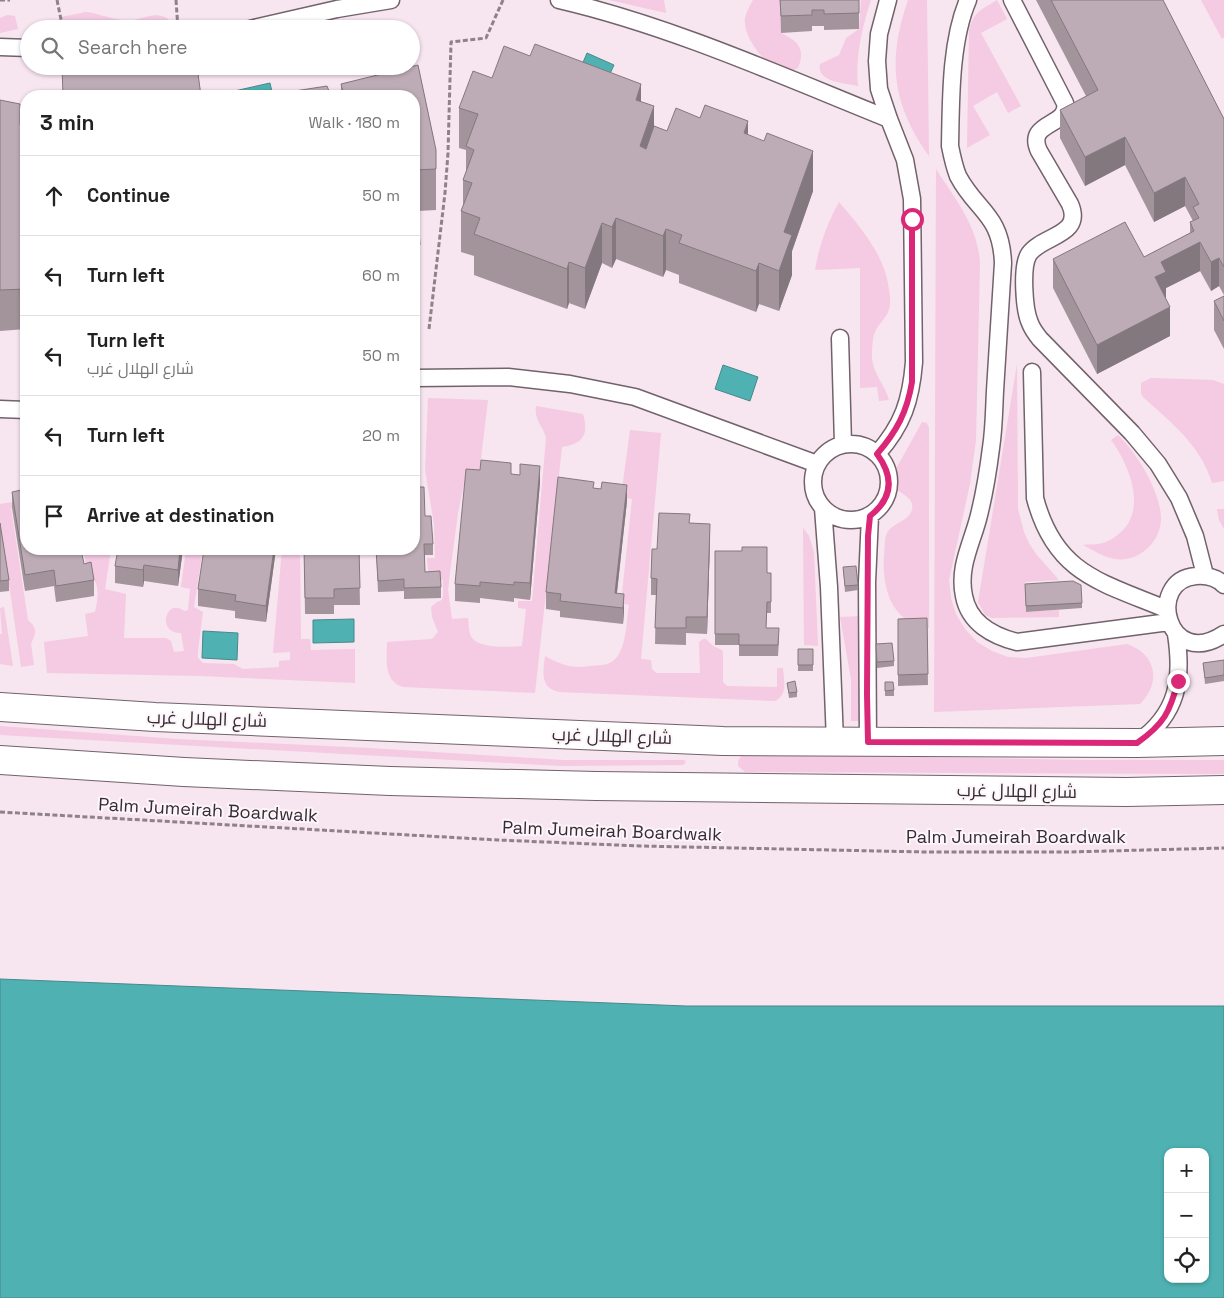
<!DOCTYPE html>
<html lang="en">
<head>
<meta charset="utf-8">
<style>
	body { margin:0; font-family:"Space Grotesk",Cairo,sans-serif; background:#f2f2f2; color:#222 }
	.controls { position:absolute; right:15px; bottom:15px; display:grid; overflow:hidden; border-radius:10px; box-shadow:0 1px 4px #0004 }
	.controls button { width:45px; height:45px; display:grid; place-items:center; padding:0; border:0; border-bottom:1px solid #e0e0e0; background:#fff; color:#222; font:25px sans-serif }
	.stop { position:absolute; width:15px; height:15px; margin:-11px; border:4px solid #db2777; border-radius:50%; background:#fff }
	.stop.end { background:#db2777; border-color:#fff; box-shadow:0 1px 5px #0008 }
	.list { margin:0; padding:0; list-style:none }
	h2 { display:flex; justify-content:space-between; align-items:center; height:65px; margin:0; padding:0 20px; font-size:21px }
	h2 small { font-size:16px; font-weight:400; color:#767676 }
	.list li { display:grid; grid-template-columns:32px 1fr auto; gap:15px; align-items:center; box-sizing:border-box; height:80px; padding:0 20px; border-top:1px solid #e0e0e0 }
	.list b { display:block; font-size:19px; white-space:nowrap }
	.list p { margin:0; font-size:16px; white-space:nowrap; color:#767676 }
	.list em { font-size:16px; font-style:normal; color:#767676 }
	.icon { flex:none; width:28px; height:28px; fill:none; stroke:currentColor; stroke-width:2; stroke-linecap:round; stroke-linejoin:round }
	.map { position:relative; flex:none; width:1224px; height:1298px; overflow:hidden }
	.search { position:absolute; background:#fff; box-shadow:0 1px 4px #0004; left:20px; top:20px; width:400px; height:55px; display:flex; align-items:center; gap:12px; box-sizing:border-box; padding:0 18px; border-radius:28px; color:#767676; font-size:19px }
	.panel { position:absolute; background:#fff; box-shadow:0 1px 4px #0004; left:20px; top:90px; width:400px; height:465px; border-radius:20px }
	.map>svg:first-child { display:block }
</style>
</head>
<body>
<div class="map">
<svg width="1224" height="1298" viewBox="0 0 1224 1298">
	<rect width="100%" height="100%" fill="#f7e5ef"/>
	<path fill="#f5cae3" d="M609,0H664L666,13Z
		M753,0H780L781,33C798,41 806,49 798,68C795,69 793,71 790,71C770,74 742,38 745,18C746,12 750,6 753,0Z
		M861,0H871C862,28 855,57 858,86C845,83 816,82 820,64L839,55L846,38L859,29Z
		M908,0H927L929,156C892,104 887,61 908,0Z
		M997,0L1007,19L981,33L1021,106L1008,113L997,92L973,106L990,135L967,148L969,31C973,12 981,10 997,0Z
		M1201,0H1224V37L1222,39Z
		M86,12C102,14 117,22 133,20C146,18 156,11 168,19V24L164,28L157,25L152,29H77L76,25L63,28L61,17Z
		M7,15L15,16L18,29L0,33V18Z
		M936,169C955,199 978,226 980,263L976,440L970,484L949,580L951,598L956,614L965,629L977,642L992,651L1008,657L1026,658L1127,644C1156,654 1162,682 1140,704L934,712Z
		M839,202C861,228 885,255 889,290C890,296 891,303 889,309C887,318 878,324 875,332C872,340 872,350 872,358C873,374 885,385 889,400L879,401L877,387L860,388V268L815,270C819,246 827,224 839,202Z
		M1017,364L1018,509L1024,532L1029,543L1036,554L1059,580L1025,582L1026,612L1059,610V617L992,618L985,615L978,602Z
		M1151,378L1213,380L1224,384V481L1212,483C1201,446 1172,423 1144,398L1141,394V383Z
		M428,398L488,400L479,475L465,479L458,513L450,573L448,590L452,619L468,618C469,625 468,632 472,638C481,649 509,647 522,646L526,609L518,608V601H532L546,438C543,425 534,422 536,406L583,414C589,435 583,444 562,447L535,693L403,687C383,681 387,659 387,642L432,639L438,632L432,617L431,607L437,602L442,600L443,596V580L429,581L427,558H435L434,524L425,470Z
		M922,422L927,423L929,428V628C891,622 882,589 884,555C885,548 884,539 887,533C892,523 909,521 912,510C915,497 901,495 895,487L894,483L897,467Z
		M630,430L661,433L641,659L651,660L652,669L656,673H700L699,642L703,639H706L713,646L722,650L723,653V682L727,686L777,687V668H783C784,680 788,695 775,701L559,692C540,688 543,673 545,656C561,665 572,669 590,666C597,665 607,666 613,661C627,650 626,622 629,605L621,603L632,499L621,497Z
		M1118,435C1137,453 1161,492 1161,519C1161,542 1138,563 1115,559C1103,557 1093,550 1083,545C1090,544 1097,545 1103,543C1110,541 1117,536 1122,531C1147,507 1128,463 1111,440Z
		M26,500V505L11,508L28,620L33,625L35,630V634L31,644L34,665L21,667L0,522V504Z
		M1217,509H1224V529L1219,520Z
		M803,528L809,536L814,552L818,646L804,645Z
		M83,549H111L105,589L126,594L124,638H166L171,641L174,652L184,651L181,633C159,634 164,605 178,608C181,608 183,611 185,611L188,610L190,589L181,587L186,549H203L194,607L203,612L198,651V658L203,663L234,664L243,669L279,667V661L290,660V652L273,653L282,549H300L301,639H310L311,650L355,649V683L201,676L47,673L44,642L88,636L85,614L95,612C98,600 101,580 88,575Z
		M4,607L13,666L0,664V634H2L0,608Z
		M862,616L859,679L860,721H851V679L840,617Z
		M0,726L177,739L370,748L564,760H684L686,762L683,765L561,766L0,735Z
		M744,754L1086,760H1224V774L745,772L738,766C738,760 739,757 744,754Z"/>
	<path fill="#4fb1b2" stroke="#47898b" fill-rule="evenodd" d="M587,53L614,65L602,91L576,79Z
		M270,83L273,96H231L230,92Z
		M723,365L758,377L750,401L715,389Z
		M354,619V642L313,643V620Z
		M203,631L238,633L237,660L202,658Z
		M0,979L686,1006H1224V1298H0ZM1168,1152H1205V1279H1168Z"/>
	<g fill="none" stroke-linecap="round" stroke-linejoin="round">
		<g stroke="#72626b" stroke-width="19">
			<path id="lane" d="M559,0C671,26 782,76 889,119
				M968,0C950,42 951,101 950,146C952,156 954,166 958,176C977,212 1001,214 1003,263C1000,305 998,348 995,391C994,410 994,429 991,448C988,472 984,496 978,519C971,545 958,568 964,596C969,623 993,636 1017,642L1169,622
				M1012,0L1065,103C1070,127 1025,121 1039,151L1070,204C1084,236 1042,235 1029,254C1021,266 1024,310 1030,323C1032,329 1036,334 1040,339L1132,433L1158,464L1179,498L1195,536L1205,575
				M250,29L337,9L391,0
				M0,47L29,48
				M840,338L843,444
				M1032,372L1035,498C1055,574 1101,582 1166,609
				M414,378L508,377L570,384L635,397L817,464
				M0,409L26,410
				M813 482a38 38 0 1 1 76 0a38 38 0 1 1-76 0Z
				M877,454C903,425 911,400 914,362L912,199L905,160L889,119L879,89L877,61L879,34L888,0
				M823,508L829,587L835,742
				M1224,585C1216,577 1207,575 1196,576C1145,580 1167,672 1224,634
				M868,742L867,582L870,516
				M1138,742C1178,714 1183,679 1176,634"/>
		</g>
		<g stroke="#72626b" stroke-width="30">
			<path id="secondary" d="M0,707L155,717L723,741L1137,743L1224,741
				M0,760L184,772L390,781L596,786L1126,792L1224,790"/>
		</g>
		<path stroke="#8e8288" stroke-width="3" stroke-dasharray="5 2.5" stroke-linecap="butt" d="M0,0H10
			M57,0L63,29
			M176,0L178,29
			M429,329L445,193L448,153L451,42L486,38L503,0
			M0,812L498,840L640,846L925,852H1068L1224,848"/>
		<use href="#lane" stroke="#fff" stroke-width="16"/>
		<use href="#secondary" stroke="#fff" stroke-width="28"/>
	</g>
	<path fill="#a3949c" d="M780,0H859V29L824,30V26H812V31L781,33Z
		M1036,0H1163L1224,119V295L1219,286L1211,291L1200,271L1166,288V299L1170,336L1097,374L1053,288V259L1144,257L1190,233V222L1193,221L1185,206L1154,222L1125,165L1085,186L1060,138V110L1086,96Z
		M418,65L436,150V210L418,211L420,245V285L414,286V96H341V84Z
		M492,78L641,102L654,128L667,131L700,118L748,135L813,191L792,251V275L779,311L759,304L756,312L679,283V275L666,270L663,277L616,259L612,268L602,263L585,309L569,303L567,309L474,275V256L461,252V211L463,206V180L466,173V150L459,148V108Z
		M0,100L20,125H26V329L0,331Z
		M1224,296V349L1214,330V301Z
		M511,474L540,482L530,600L514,598V602L480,598V603L455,601V584Z
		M594,488L627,501L617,593L624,610L623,624L560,617V611L546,609V592Z
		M12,492L84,564L94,580V596L56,602L54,586L25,591L12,508Z
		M425,516L433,544V555H424L425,572L441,587V598L404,599V591L378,592L376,549H414Z
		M0,523L9,580V591L0,592Z
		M690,523L710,540L707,634L686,633V645L655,644L656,595H651V578L657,549Z
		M183,549L178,586L144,581L143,587L115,583V566Z
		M276,549L266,622L235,618V611L198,606V589Z
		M304,549H359L360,605H334V614H305Z
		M715,551L767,573H771V613H767L766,628L779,639L778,656H739V645H715Z
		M843,567L858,585V590L845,592Z
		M1025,584L1082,603V608L1026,612Z
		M927,618L928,685L898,686V619Z
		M876,644L894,661V666L877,668Z
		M798,649H813V671H798Z
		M1224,660V681L1205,684L1203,663Z
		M885,682L894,690V696H885Z
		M787,683L797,692V697L789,698Z"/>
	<path fill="#84787f" d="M641,84V125L636,100Z
		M654,106V147L640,186V146Z
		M748,121V162L744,133Z
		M1125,137V165L1085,186V157Z
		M813,151V191L792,251V275L779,311V271L784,232Z
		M1185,177V206L1154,222V193Z
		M616,218V259L612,268V227Z
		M602,223V263L585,309V268Z
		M666,229V270L663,277V236Z
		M1200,242V271L1166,288V300L1155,277L1161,262Z
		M1219,258V286L1211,291V262Z
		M569,262V303L567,309V269Z
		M759,263V304L756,312V271Z
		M1170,307V336L1097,374V345Z
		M540,466V482L530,600V583Z
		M627,485V501L615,609V593Z
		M710,524V540L707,634V617Z
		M180,549H183L178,586V570Z
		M274,549H276L266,622V606Z
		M144,565V581L143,587V570Z
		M624,594V610L623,624V608Z"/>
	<path fill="#bdacb5" stroke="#84787f" d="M780,0H859V13L824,14V10H812V15L781,16Z
		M1051,0H1163L1224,119V267L1219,258L1211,262L1200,242L1161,262L1166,272L1155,277L1170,307L1097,345L1053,259L1125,222L1144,257L1194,231L1190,222L1199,218L1193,207L1199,204L1185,177L1154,193L1125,137L1085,157L1060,110L1098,90Z
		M535,44L641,84L636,100L654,106L640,146L646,149L654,126L667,131L676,108L700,118L705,105L748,121L744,133L764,141L767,133L813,151L784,232L792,235L779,271L759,263L756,271L679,243L682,235L666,229L663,236L616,218L612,227L602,223L585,268L569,262L567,269L474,234L480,218L461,211L472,183L463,180L474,150L466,146L478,114L459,108L473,71L492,78L504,46L530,56Z
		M418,65L436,150V169L415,170L420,245H414V96H344L341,84Z
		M62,66H197L201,96H63Z
		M327,86L331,96H262Z
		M0,100L20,104V125H26V289L0,290Z
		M1224,296V321L1214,301Z
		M481,460L511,463V474L520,475V464L540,466L530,583L514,582V585L480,582V586L455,584L466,469L480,470Z
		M558,477L594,482L593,488L601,489L602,482L627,485L615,593L624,594L623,608L560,601L561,594L546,592Z
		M414,487H424L425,516H431L433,544H424L425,572L440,571L441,587L404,588V579L378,581L376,549H414Z
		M26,489V549H81L84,564L91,562L94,580L56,586L54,570L25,575L12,492Z
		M659,513L690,514L689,523L710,524L707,617H686V628H655L657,579L651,578L652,549H657Z
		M0,523L9,580L0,581Z
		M742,547H767V573H771V602H767L766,628H779L778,645H739V634H715V551H742Z
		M118,549H180L178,570L144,565L143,570L115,566Z
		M204,549H274L266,606L235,601L236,595L198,589Z
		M304,549H359L360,588L334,589V598H305Z
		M856,566L858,585L845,586L843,567Z
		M1073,581L1081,585L1082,603L1026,606L1025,584Z
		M927,618L928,674L898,675V619Z
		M892,643L894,661L877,662L876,644Z
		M798,649H813V665H798Z
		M1224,660V675L1205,678L1203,663Z
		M795,681L797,692L789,693L787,683Z
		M885,682H893L894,690L885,691Z"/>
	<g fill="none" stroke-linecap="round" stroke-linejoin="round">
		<path stroke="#db2777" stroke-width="6" d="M912,219V382C907,412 897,431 877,454C894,477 893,498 870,516L868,536L867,694L868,742L1137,743C1164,724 1170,712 1178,681"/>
	</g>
	<g text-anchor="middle" stroke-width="4" stroke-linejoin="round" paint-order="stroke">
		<g font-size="18" fill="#332c30" stroke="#fdf5f9">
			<text transform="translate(207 719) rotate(2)" y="6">شارع الهلال غرب</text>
			<text transform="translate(612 736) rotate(2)" y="6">شارع الهلال غرب</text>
			<text transform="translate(1017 791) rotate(1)" y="6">شارع الهلال غرب</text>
			<text transform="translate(208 810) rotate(3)" y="6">Palm Jumeirah Boardwalk</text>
			<text transform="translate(612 831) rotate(2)" y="6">Palm Jumeirah Boardwalk</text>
			<text x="1016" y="843">Palm Jumeirah Boardwalk</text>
		</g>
	</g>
</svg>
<div class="controls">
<button>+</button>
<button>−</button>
<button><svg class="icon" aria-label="locate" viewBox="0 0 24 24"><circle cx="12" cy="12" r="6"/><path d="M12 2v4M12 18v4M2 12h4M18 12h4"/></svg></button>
</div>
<div class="stop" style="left:912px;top:219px"></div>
<div class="stop end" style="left:1178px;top:681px"></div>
<div class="search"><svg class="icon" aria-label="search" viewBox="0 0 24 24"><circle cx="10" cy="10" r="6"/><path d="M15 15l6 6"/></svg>Search here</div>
<section class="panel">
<h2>3 min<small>Walk · 180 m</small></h2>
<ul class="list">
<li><svg class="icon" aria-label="ahead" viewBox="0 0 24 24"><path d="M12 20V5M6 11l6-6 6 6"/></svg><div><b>Continue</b></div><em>50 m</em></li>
<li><svg class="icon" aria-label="left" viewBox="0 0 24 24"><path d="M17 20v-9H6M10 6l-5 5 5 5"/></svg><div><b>Turn left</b></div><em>60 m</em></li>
<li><svg class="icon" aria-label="left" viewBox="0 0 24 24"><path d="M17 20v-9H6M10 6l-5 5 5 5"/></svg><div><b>Turn left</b><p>شارع الهلال غرب</p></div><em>50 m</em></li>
<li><svg class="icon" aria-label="left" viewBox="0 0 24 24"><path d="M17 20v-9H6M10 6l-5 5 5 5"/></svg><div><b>Turn left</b></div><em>20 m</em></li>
<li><svg class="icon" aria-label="arrive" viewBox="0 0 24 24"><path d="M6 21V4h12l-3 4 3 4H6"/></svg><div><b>Arrive at destination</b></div></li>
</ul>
</section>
</div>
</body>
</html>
